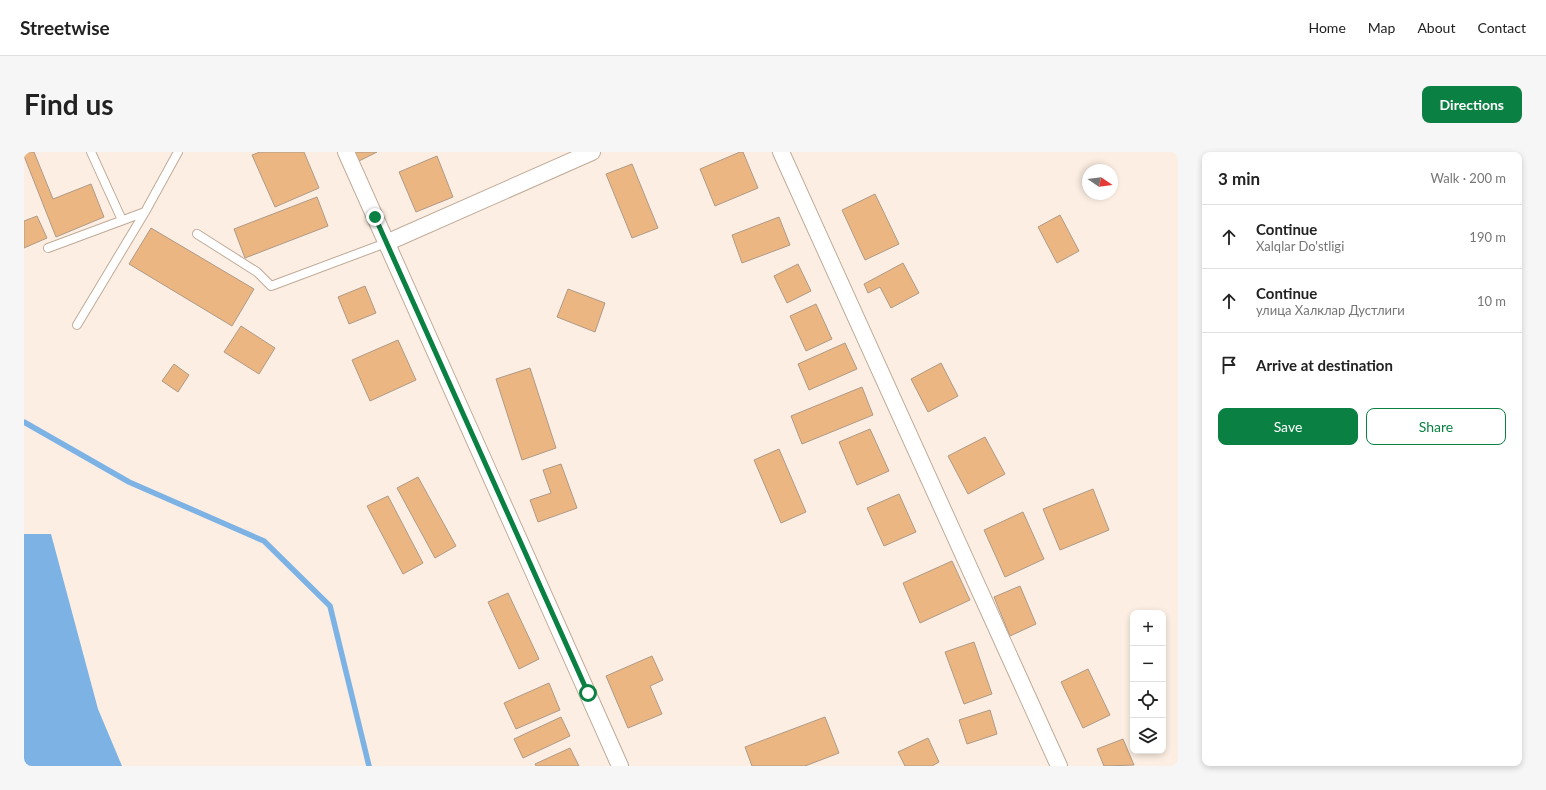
<!DOCTYPE html>
<html lang="en">
<head>
<meta charset="utf-8">
<style>
	body { margin:0; font-family:Lato,sans-serif; background:#f6f6f6; color:#222 }
	.controls { position:absolute; right:12px; bottom:12px; display:grid; overflow:hidden; border-radius:8px; box-shadow:0 2px 6px #0003 }
	.controls button { width:36px; height:36px; display:grid; place-items:center; padding:0; border:0; border-bottom:1px solid #e0e0e0; background:#fff; color:#222; font:20px sans-serif }
	.compass { position:absolute; left:1058px; top:12px; width:36px; height:36px; border-radius:50%; background:#fff; box-shadow:0 2px 6px #0003; rotate:103deg }
	.stop { position:absolute; width:12px; height:12px; margin:-9px; border:3px solid #0b8043; border-radius:50%; background:#fff }
	.stop.end { background:#0b8043; border-color:#fff; box-shadow:0 1px 4px #0008 }
	.list { margin:0; padding:0; list-style:none }
	h2 { display:flex; justify-content:space-between; align-items:center; height:52px; margin:0; padding:0 16px; font-size:17px }
	h2 small { font-size:13px; font-weight:400; color:#767676 }
	.list li { display:grid; grid-template-columns:26px 1fr auto; gap:12px; align-items:center; box-sizing:border-box; height:64px; padding:0 16px; border-top:1px solid #e0e0e0 }
	.list b { display:block; font-size:15px; white-space:nowrap }
	.list p { margin:0; font-size:13px; white-space:nowrap; color:#767676 }
	.list em { font-size:13px; font-style:normal; color:#767676 }
	.actions { display:flex; gap:8px; padding:12px 16px }
	.actions a { flex:1; padding:9px 0; border:1px solid #0b8043; border-radius:8px; text-align:center; font-size:14px; color:#0b8043 }
	.actions .main { background:#0b8043; color:#fff }
	.icon { flex:none; width:22px; height:22px; fill:none; stroke:currentColor; stroke-width:2; stroke-linecap:round; stroke-linejoin:round }
	.map { position:relative; flex:none; width:1154px; height:614px; overflow:hidden; border-radius:8px }
	header { display:flex; align-items:center; gap:24px; box-sizing:border-box; height:56px; padding:0 20px; background:#fff; border-bottom:1px solid #e0e0e0 }
	header strong { font-size:19px }
	nav { display:flex; gap:22px; margin-inline-start:auto; font-size:14px }
	.intro { display:flex; align-items:center; justify-content:space-between; box-sizing:border-box; height:96px; padding:0 24px }
	h1 { margin:0; font-size:28px }
	.button { padding:10px 18px; border-radius:8px; background:#0b8043; color:#fff; font-size:14px; font-weight:700 }
	main { display:flex; gap:24px; padding:0 24px }
	aside { flex:1; background:#fff; border-radius:8px; box-shadow:0 2px 6px #0003 }
	.map>svg:first-child { display:block }
</style>
</head>
<body>
<header>
<strong>Streetwise</strong>
<nav><a>Home</a><a>Map</a><a>About</a><a>Contact</a></nav>
</header>
<div class="intro"><h1>Find us</h1><a class="button">Directions</a></div>
<main>
<div class="map">
<svg width="1154" height="614" viewBox="0 0 1154 614">
	<rect width="100%" height="100%" fill="#fceee2"/>
	<path fill="#7db2e5" d="M0,382H27L74,557L98,614H0Z"/>
	<g fill="none" stroke-linecap="round" stroke-linejoin="round">
		<path stroke="#7db2e5" stroke-width="5.5" d="M0,270L105,330L240,389L306,454L345,614"/>
	</g>
	<path fill="#ebb681" stroke="#af9a87" d="M0,0H10L29,47L67,32L80,65L32,85L0,4Z
		M236,0H280L295,36L251,55L228,3Z
		M330,0H353L335,9Z
		M716,0H719L734,36L691,54L676,17Z
		M413,4L429,45L392,60L375,20Z
		M608,12L634,76L608,86L582,22Z
		M851,42L875,92L841,108L818,58Z
		M293,45L304,74L221,106L210,77Z
		M1036,63L1055,99L1033,111L1014,75Z
		M13,64L23,86L0,96V69Z
		M755,65L766,93L718,111L708,83Z
		M127,76L230,137L208,174L105,112Z
		M879,111L895,141L867,156L856,135L844,141L840,132Z
		M774,112L787,139L763,151L750,124Z
		M341,134L352,161L325,172L314,145Z
		M544,137L581,151L571,180L533,165Z
		M792,152L808,187L782,199L766,164Z
		M217,174L251,196L235,222L200,200Z
		M374,188L392,228L346,249L328,208Z
		M821,191L833,217L785,238L774,212Z
		M917,211L934,244L904,260L887,227Z
		M150,212L165,223L154,240L138,229Z
		M506,216L532,296L498,308L472,227Z
		M838,235L849,263L778,292L767,264Z
		M846,277L865,319L833,333L815,290Z
		M961,285L981,322L944,342L924,304Z
		M755,297L782,360L757,371L730,308Z
		M537,312L553,356L514,370L506,348L527,341L519,318Z
		M394,325L432,394L411,406L373,336Z
		M1069,337L1085,378L1036,398L1019,357Z
		M875,342L892,380L860,394L843,356Z
		M364,344L399,411L379,422L343,354Z
		M999,360L1020,407L981,425L960,378Z
		M928,409L946,448L896,471L879,431Z
		M996,434L1012,472L986,484L970,445Z
		M484,441L515,507L495,517L464,450Z
		M950,490L968,542L940,552L921,500Z
		M628,504L639,528L626,534L638,562L604,576L582,524Z
		M1064,517L1086,563L1059,576L1037,530Z
		M525,531L536,558L492,577L480,551Z
		M966,558L973,582L943,592L935,568Z
		M537,565L546,584L499,606L490,587Z
		M801,565L815,601L781,614H728L721,595Z
		M904,586L915,610L908,614H881L874,600Z
		M1099,587L1110,613L1080,614L1073,597Z
		M546,596L555,614H512L511,612Z"/>
	<g fill="none" stroke-linecap="round" stroke-linejoin="round">
		<g stroke="#c0ab98" stroke-width="10">
			<path id="lane" d="M67,0L98,68
				M173,82L233,120L247,134L362,91
				M24,96L121,60
				M53,173L121,60L154,0"/>
		</g>
		<g stroke="#c0ab98" stroke-width="18">
			<path id="street" d="M322,0L596,614
				M757,0L1035,614
				M362,91L568,0"/>
		</g>
		<use href="#lane" stroke="#fff" stroke-width="8"/>
		<use href="#street" stroke="#fff" stroke-width="16"/>
	</g>
	<g fill="none" stroke-linecap="round" stroke-linejoin="round">
		<path stroke="#0b8043" stroke-width="5" d="M351,65L564,541"/>
	</g>
</svg>
<div class="controls">
<button>+</button>
<button>−</button>
<button><svg class="icon" aria-label="locate" viewBox="0 0 24 24"><circle cx="12" cy="12" r="6"/><path d="M12 2v4M12 18v4M2 12h4M18 12h4"/></svg></button>
<button><svg class="icon" aria-label="layers" viewBox="0 0 24 24"><path d="M12 4l9 5-9 5-9-5zM3 14l9 5 9-5"/></svg></button>
</div>
<svg class="compass" viewBox="-18 -18 36 36"><path d="M0-13l5 13h-10z" fill="#e53935"/><path d="M0 13l5-13h-10z" fill="#767676"/></svg>
<div class="stop" style="left:564px;top:541px"></div>
<div class="stop end" style="left:351px;top:65px"></div>
</div>
<aside>
<h2>3 min<small>Walk · 200 m</small></h2>
<ul class="list">
<li><svg class="icon" aria-label="ahead" viewBox="0 0 24 24"><path d="M12 20V5M6 11l6-6 6 6"/></svg><div><b>Continue</b><p>Xalqlar Do'stligi</p></div><em>190 m</em></li>
<li><svg class="icon" aria-label="ahead" viewBox="0 0 24 24"><path d="M12 20V5M6 11l6-6 6 6"/></svg><div><b>Continue</b><p>улица Халклар Дустлиги</p></div><em>10 m</em></li>
<li><svg class="icon" aria-label="arrive" viewBox="0 0 24 24"><path d="M6 21V4h12l-3 4 3 4H6"/></svg><div><b>Arrive at destination</b></div></li>
</ul>
<div class="actions"><a class="main">Save</a><a>Share</a></div>
</aside>
</main>
</body>
</html>
